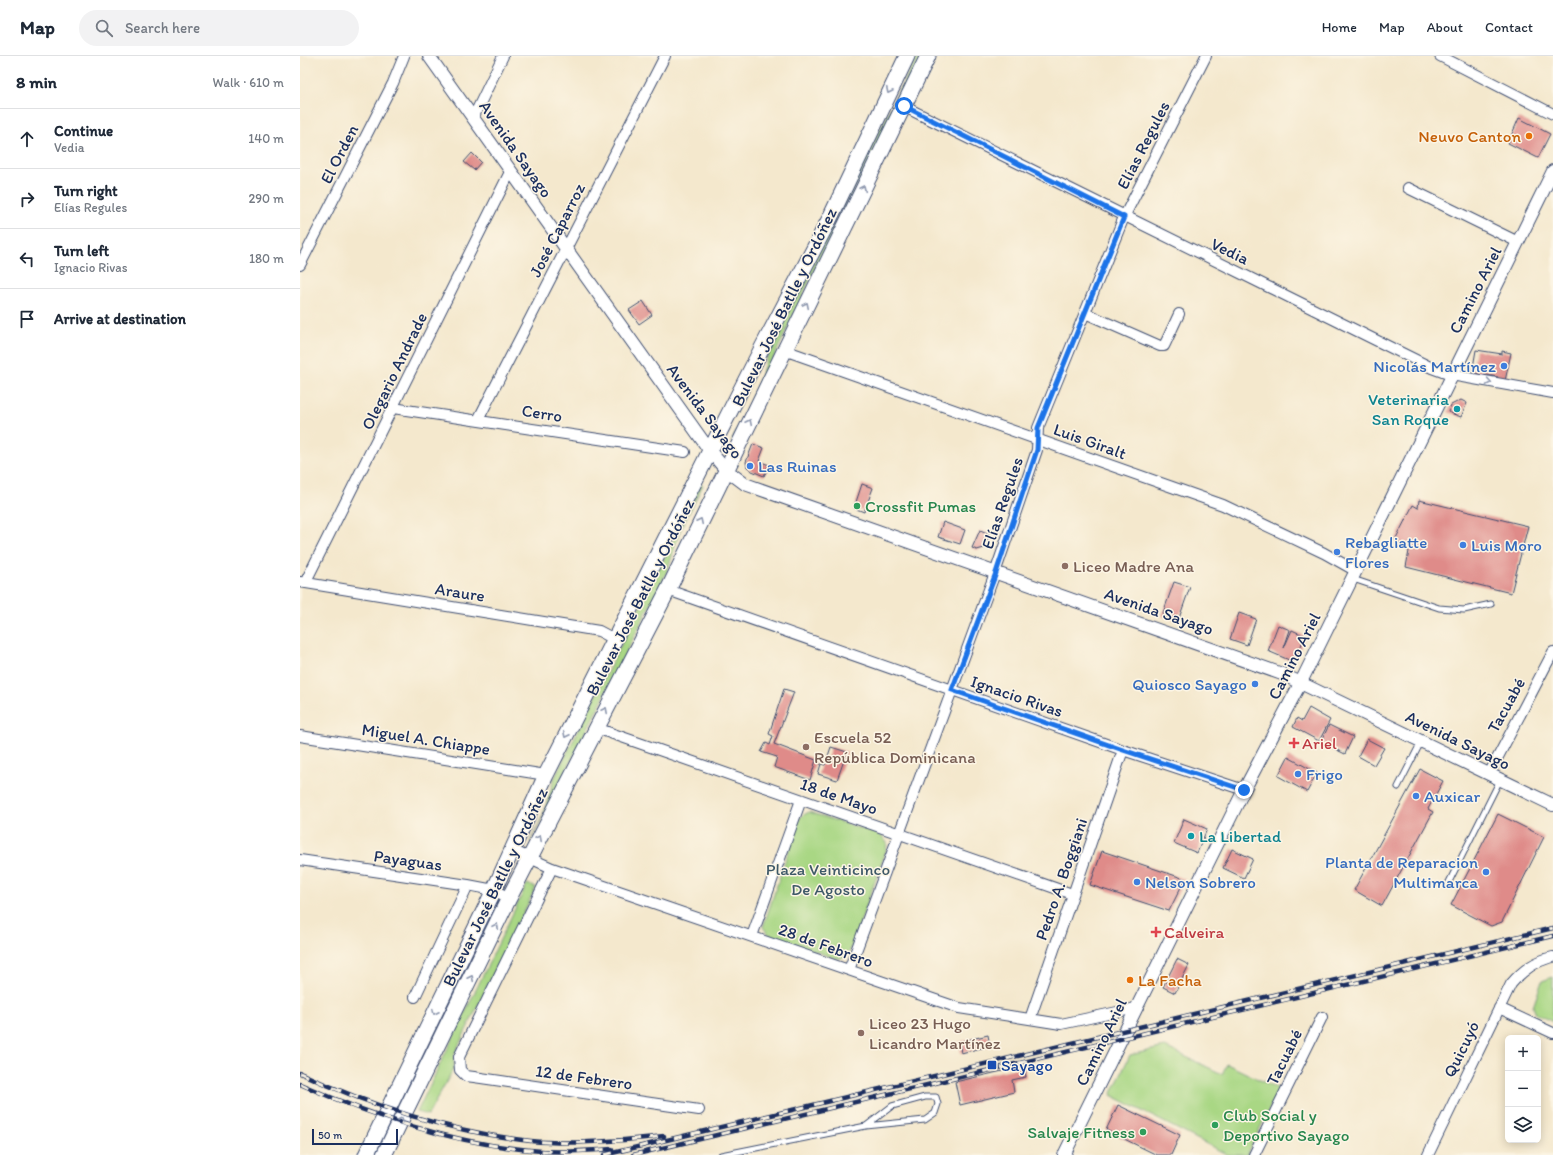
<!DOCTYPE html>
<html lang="en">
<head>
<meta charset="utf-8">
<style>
	body { margin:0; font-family:Itim,sans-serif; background:#f2f2f3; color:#1f2937 }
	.controls { position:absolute; right:12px; bottom:12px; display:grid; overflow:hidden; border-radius:6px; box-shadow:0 2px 10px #0003 }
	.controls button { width:36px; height:36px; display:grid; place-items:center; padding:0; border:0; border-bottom:1px solid #e0e1e3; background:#fff; color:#1f2937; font:20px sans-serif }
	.scale { position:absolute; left:12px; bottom:10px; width:86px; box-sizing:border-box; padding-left:4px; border:2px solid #1b2f5e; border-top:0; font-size:11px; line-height:14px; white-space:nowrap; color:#1b2f5e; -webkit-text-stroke:3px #fcf5e5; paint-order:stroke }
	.stop { position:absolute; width:12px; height:12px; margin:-9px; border:3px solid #1a73e8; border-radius:50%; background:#fff }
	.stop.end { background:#1a73e8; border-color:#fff; box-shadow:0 1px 4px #0008 }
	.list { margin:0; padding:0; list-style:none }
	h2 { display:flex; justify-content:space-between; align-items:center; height:52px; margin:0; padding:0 16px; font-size:17px }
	h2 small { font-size:13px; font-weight:400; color:#747a83 }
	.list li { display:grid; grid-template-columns:26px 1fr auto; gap:12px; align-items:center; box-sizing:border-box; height:60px; padding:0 16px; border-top:1px solid #e0e1e3 }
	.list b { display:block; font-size:15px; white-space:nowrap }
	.list p { margin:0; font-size:13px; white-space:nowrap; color:#747a83 }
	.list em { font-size:13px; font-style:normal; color:#747a83 }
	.icon { flex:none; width:22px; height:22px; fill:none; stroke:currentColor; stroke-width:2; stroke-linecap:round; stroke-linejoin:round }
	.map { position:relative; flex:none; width:1253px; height:1099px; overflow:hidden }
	header { display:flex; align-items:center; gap:24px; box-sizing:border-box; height:56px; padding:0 20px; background:#fff; border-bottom:1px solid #e0e1e3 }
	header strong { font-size:19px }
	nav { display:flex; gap:22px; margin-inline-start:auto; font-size:14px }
	.search { width:280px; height:36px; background:#f2f2f3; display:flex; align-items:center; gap:10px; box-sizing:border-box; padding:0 14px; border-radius:22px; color:#747a83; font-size:15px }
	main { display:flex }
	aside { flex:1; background:#fff }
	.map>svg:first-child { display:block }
</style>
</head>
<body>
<header>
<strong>Map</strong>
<div class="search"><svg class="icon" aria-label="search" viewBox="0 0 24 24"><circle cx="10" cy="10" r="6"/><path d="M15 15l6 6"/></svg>Search here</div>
<nav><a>Home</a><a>Map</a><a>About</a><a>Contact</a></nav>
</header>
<main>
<aside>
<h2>8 min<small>Walk · 610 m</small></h2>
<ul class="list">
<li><svg class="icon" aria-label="ahead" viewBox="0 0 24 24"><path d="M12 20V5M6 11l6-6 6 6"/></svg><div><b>Continue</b><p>Vedia</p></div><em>140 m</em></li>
<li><svg class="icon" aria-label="right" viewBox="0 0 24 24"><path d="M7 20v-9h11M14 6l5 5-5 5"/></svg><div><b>Turn right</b><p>Elías Regules</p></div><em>290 m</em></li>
<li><svg class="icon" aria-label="left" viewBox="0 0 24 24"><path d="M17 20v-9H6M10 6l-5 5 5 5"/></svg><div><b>Turn left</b><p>Ignacio Rivas</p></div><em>180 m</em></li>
<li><svg class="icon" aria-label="arrive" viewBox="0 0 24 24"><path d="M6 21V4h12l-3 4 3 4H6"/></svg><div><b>Arrive at destination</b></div></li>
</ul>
</aside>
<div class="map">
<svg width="1253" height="1099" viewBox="0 0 1253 1099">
	<rect width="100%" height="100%" fill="#fcf5e5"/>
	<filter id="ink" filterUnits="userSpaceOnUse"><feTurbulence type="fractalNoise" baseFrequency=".025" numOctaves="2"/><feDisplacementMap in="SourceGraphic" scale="8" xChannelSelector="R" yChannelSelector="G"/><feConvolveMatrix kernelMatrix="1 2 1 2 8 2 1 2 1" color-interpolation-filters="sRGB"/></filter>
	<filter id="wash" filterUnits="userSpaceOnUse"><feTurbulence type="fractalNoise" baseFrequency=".012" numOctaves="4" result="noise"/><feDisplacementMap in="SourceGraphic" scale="16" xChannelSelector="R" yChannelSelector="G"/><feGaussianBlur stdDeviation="0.9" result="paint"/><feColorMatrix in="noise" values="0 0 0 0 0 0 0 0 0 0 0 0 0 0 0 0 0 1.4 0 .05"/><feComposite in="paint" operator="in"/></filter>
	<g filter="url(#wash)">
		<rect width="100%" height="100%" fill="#f4e8cd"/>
		<path fill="#a9d784" stroke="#628371" d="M617,0H622L521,200L462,327L431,386L457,332L470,292Z
			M401,428L403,429L380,475L367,516L230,786L243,759L254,723Z
			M509,756L581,779L587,787L586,795L551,892C548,900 543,903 534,902L468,878L463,871L500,761Z
			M227,828L236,831L154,999V1012L128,1059L117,1056Z
			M184,870L175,900L78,1099H74Z
			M1253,921V966L1236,958L1233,951L1242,925Z
			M865,991L922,1018L927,1008L979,1033L947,1099H928L811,1039L830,999Z"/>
		<g id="blocks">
			<path fill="#df8b89" d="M1219,62L1250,78L1238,102L1208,87Z
				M172,97L181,106L174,114L164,106Z
				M343,245L352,259L339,268L329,254Z
				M1176,294L1202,298V295L1211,297L1205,325L1197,324L1198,321L1172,317Z
				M1161,344L1167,347L1161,361L1148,356L1151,349Z
				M453,388L464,392L459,405L469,409L464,420L452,415L447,411L446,406Z
				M562,428L573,432L564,456L554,452Z
				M1119,444L1228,470L1211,537L1106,511L1109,495L1095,484L1113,449L1118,452Z
				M643,466L665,474L660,488L638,481Z
				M680,474L690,478L684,492L677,494L672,492Z
				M874,526L890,531L878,565L862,560Z
				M939,557L956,563L947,589L930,583Z
				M978,569L990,574L984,592L992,574L1005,580L997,600L989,604L968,595Z
				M484,633L494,636L474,688L516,704L510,724L474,711L477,701L461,696L466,687L470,689L473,680L469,678Z
				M1009,652L1030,664L1019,685L993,671L997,662L1002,665Z
				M1029,669L1053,681L1045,698L1021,686Z
				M1067,683L1084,692L1074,709L1058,700Z
				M531,691L547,696L537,724L518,718L521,708L525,709Z
				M988,701L1017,717L1007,736L978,720Z
				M1120,713L1143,725L1128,753L1133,756L1082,850L1054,834Z
				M1198,758L1244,781L1202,866L1191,870L1151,849Z
				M884,763L907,773L897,797L874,787Z
				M932,793L953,803L944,822L923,812Z
				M802,795L885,823L869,855L790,829Z
				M877,903L889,909L875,937L863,931Z
				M688,979L690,990L661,997L659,986Z
				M724,1010L726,1021L712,1024L714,1036L660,1049L655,1026Z
				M818,1049L880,1079L871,1099H857L806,1074Z"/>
		</g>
	</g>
	<g filter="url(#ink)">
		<use href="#blocks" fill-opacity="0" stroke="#3c4b6f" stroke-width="1"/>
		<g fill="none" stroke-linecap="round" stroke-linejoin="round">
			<g stroke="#3c4b6f" stroke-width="7">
				<path id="service" d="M1053,523L1139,552L1164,554L1191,548
					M1098,731L1121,686
					M1148,828L1200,724
					M421,1099L566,1070L625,1064L635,1057L638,1048L636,1041H625L592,1050L566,1070"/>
			</g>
			<g stroke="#3c4b6f" stroke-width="12">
				<path id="minor" d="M1140,0L1253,58
					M603,50L1132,312L1151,319L1253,337
					M173,62L203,0
					M1108,132L1218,186
					M0,209L93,27L104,0
					M785,257L860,290H864L866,286L879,258
					M484,294L923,449L1024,497L1056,515
					M93,352L385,396
					M178,364L365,0
					M0,526L299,575L314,583
					M5,527L210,116
					M368,534L823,694L944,734
					M296,672L772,838
					M0,680L246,719
					M1189,718L1253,596
					M212,794L252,812L659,952L761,968L836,952
					M0,804L168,829L194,834L209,842
					M252,812L159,1001L160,1014L166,1020L174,1021L399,1054
					M452,880L501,744
					M549,914L695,517L737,394L738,372L824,161L906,0
					M115,941L168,829
					M1199,952L1253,977
					M730,963L823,694
					M954,1099L1022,961
					M1128,1099L1211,928C1223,914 1235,905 1253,901"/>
			</g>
			<g stroke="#3c4b6f" stroke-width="14">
				<path id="tertiary" d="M129,0L410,395L425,413L445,428L982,618L1253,749
					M764,1099L944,734L1001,626L1253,115"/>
			</g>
			<g stroke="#3c4b6f" stroke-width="17">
				<path id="primary" d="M66,1099L194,834L246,719L463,290L530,162L607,0
					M84,1099L209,842L368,534L628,0"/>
			</g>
			<use href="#service" stroke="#fff" stroke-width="5"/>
			<use href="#minor" stroke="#fff" stroke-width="10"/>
			<use href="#tertiary" stroke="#fff" stroke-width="12"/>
			<use href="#primary" stroke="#fff" stroke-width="15"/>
			<g stroke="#1b2f5e" stroke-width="4.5">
				<path id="rail" d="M0,1017C73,1051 151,1076 231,1085C275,1089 321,1085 364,1080
					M0,1028C72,1060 151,1087 230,1094C257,1097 285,1095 312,1093
					M304,1099L1253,872
					M333,1099L1253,880"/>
			</g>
			<use href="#rail" stroke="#fcf5e5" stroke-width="3" stroke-dasharray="9" stroke-linecap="butt"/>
		</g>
		<defs><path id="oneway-chevron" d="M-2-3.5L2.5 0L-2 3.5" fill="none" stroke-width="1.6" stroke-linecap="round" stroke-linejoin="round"/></defs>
		<g stroke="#8d97ae">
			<use href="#oneway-chevron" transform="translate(589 35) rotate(116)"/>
			<use href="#oneway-chevron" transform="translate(563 132) rotate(-64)"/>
			<use href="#oneway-chevron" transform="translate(506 249) rotate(-64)"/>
			<use href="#oneway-chevron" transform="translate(1189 326) rotate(10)"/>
			<use href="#oneway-chevron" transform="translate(449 366) rotate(-64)"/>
			<use href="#oneway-chevron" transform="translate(400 465) rotate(-64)"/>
			<use href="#oneway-chevron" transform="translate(305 654) rotate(-63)"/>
			<use href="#oneway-chevron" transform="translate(266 679) rotate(116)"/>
			<use href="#oneway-chevron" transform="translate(239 782) rotate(-63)"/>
			<use href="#oneway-chevron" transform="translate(196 870) rotate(-65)"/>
			<use href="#oneway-chevron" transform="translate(171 922) rotate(-64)"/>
			<use href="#oneway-chevron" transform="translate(135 956) rotate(116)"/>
			<use href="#oneway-chevron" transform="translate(101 1064) rotate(-64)"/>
		</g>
	</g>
	<g fill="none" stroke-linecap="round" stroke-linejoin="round" filter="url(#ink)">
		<path stroke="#1a73e8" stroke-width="5" d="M604,50L824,161L738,372L737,394L696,517L652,634L823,694L944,734"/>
	</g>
	<g fill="#e8710a" stroke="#fcf5e5" stroke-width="1.5">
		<circle cx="1229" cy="80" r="4"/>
		<circle cx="830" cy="924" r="4"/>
	</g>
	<g fill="#3f7fe0" stroke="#fcf5e5" stroke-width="1.5">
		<circle cx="1204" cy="310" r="4"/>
		<circle cx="450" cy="410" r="4"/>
		<circle cx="1163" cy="489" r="4"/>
		<circle cx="1037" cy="496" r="4"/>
		<circle cx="955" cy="628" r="4"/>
		<circle cx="998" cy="718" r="4"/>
		<circle cx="1116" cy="740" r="4"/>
		<circle cx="1186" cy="816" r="4"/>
		<circle cx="837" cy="826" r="4"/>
	</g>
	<g fill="#0f9aa8" stroke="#fcf5e5" stroke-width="1.5">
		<circle cx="1157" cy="353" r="4"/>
		<circle cx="891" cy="780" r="4"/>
	</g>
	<g fill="#2e9e5b" stroke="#fcf5e5" stroke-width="1.5">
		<circle cx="557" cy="450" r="4"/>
		<circle cx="915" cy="1069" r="4"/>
		<circle cx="843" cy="1076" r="4"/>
	</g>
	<g fill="#8d6e63" stroke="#fcf5e5" stroke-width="1.5">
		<circle cx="765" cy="510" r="4"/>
		<circle cx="506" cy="691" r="4"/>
		<circle cx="561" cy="977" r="4"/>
	</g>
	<g fill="#e0444e" stroke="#fcf5e5" stroke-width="1.5">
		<path d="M992 681h4v4h4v4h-4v4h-4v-4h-4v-4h4z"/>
		<path d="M854 870h4v4h4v4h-4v4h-4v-4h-4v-4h4z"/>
	</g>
	<rect fill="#1a4fb4" stroke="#fcf5e5" stroke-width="1.5" x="687" y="1004" width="10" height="10" rx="2"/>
	<g text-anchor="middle" stroke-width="3" stroke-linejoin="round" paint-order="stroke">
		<g font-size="17" fill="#c56008" stroke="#fcf5e5" text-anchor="end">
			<text x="1221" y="86">Neuvo Canton</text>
			<text x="838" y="930" text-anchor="start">La Facha</text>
		</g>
		<g font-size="17" fill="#1b2f5e" stroke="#fcf5e5">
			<text transform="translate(843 89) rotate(-63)" y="6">Elías Regules</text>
			<text transform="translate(216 93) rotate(55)" y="6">Avenida Sayago</text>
			<text transform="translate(39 98) rotate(-63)" y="6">El Orden</text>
			<text transform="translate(257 174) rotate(-63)" y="6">José Caparroz</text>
			<text transform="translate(930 195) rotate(26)" y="6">Vedia</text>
			<text transform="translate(1175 234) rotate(-63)" y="6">Camino Ariel</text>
			<text transform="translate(484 251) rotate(-64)" y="6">Bulevar José Batlle y Ordóñez</text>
			<text transform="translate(94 315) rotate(-64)" y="6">Olegario Andrade</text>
			<text transform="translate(405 355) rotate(53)" y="6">Avenida Sayago</text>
			<text transform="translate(242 357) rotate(9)" y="6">Cerro</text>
			<text transform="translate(790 385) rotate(20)" y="6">Luis Giralt</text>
			<text transform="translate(702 447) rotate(-71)" y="6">Elías Regules</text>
			<text transform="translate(160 536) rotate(9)" y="6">Araure</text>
			<text transform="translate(340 541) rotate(-63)" y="6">Bulevar José Batlle y Ordóñez</text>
			<text transform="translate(859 555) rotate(19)" y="6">Avenida Sayago</text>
			<text transform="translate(994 600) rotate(-63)" y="6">Camino Ariel</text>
			<text transform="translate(717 640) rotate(19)" y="6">Ignacio Rivas</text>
			<text transform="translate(1206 649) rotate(-61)" y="6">Tacuabé</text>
			<text transform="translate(126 683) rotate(9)" y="6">Miguel A. Chiappe</text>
			<text transform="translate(1158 684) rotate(26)" y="6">Avenida Sayago</text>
			<text transform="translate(539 740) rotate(19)" y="6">18 de Mayo</text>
			<text transform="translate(108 804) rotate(8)" y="6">Payaguas</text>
			<text transform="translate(761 823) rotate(-71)" y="6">Pedro A. Boggiani</text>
			<text transform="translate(195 831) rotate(-64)" y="6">Bulevar José Batlle y Ordóñez</text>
			<text transform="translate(526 889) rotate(20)" y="6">28 de Febrero</text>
			<text transform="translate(801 986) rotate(-64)" y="6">Camino Ariel</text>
			<text transform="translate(1161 993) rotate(-64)" y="6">Quicuyó</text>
			<text transform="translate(984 1001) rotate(-64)" y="6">Tacuabé</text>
			<text transform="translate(284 1021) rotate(8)" y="6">12 de Febrero</text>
		</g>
		<g font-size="17" fill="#366cbe" stroke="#fcf5e5" text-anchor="start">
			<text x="1196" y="316" text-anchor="end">Nicolás Martínez</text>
			<text x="458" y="416">Las Ruinas</text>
			<text x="1045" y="492">Rebagliatte<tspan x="1045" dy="20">Flores</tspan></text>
			<text x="1171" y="495">Luis Moro</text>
			<text x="947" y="634" text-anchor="end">Quiosco Sayago</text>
			<text x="1006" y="724">Frigo</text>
			<text x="1124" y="746">Auxicar</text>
			<text x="1178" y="812" text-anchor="end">Planta de Reparacion<tspan x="1178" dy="20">Multimarca</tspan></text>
			<text x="845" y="832">Nelson Sobrero</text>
		</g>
		<g font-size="17" fill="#0d838f" stroke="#fcf5e5" text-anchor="end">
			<text x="1149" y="349">Veterinaria<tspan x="1149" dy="20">San Roque</tspan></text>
			<text x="899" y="786" text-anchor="start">La Libertad</text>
		</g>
		<g font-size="17" fill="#27864d" stroke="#fcf5e5" text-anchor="start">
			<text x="565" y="456">Crossfit Pumas</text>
			<text x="923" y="1065">Club Social y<tspan x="923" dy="20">Deportivo Sayago</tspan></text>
			<text x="835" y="1082" text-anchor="end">Salvaje Fitness</text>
		</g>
		<g font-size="17" fill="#785e54" stroke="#fcf5e5" text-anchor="start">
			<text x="773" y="516">Liceo Madre Ana</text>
			<text x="514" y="687">Escuela 52<tspan x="514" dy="20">República Dominicana</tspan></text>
			<text x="569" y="973">Liceo 23 Hugo<tspan x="569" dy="20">Licandro Martínez</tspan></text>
		</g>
		<g font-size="17" fill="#be3a42" stroke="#fcf5e5" text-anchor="start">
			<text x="1002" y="693">Ariel</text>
			<text x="864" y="882">Calveira</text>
		</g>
		<g font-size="17" fill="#3e5968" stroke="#fcf5e5">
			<text x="528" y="819">Plaza Veinticinco<tspan x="528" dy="20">De Agosto</tspan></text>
		</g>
		<g font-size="17" fill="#164399" stroke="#fcf5e5" text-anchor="start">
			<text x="701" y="1015">Sayago</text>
		</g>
	</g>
</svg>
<div class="controls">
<button>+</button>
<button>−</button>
<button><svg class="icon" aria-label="layers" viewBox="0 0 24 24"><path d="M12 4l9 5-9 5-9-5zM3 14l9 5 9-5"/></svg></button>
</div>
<div class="scale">50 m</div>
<div class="stop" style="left:604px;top:50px"></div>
<div class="stop end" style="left:944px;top:734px"></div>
</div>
</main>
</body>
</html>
